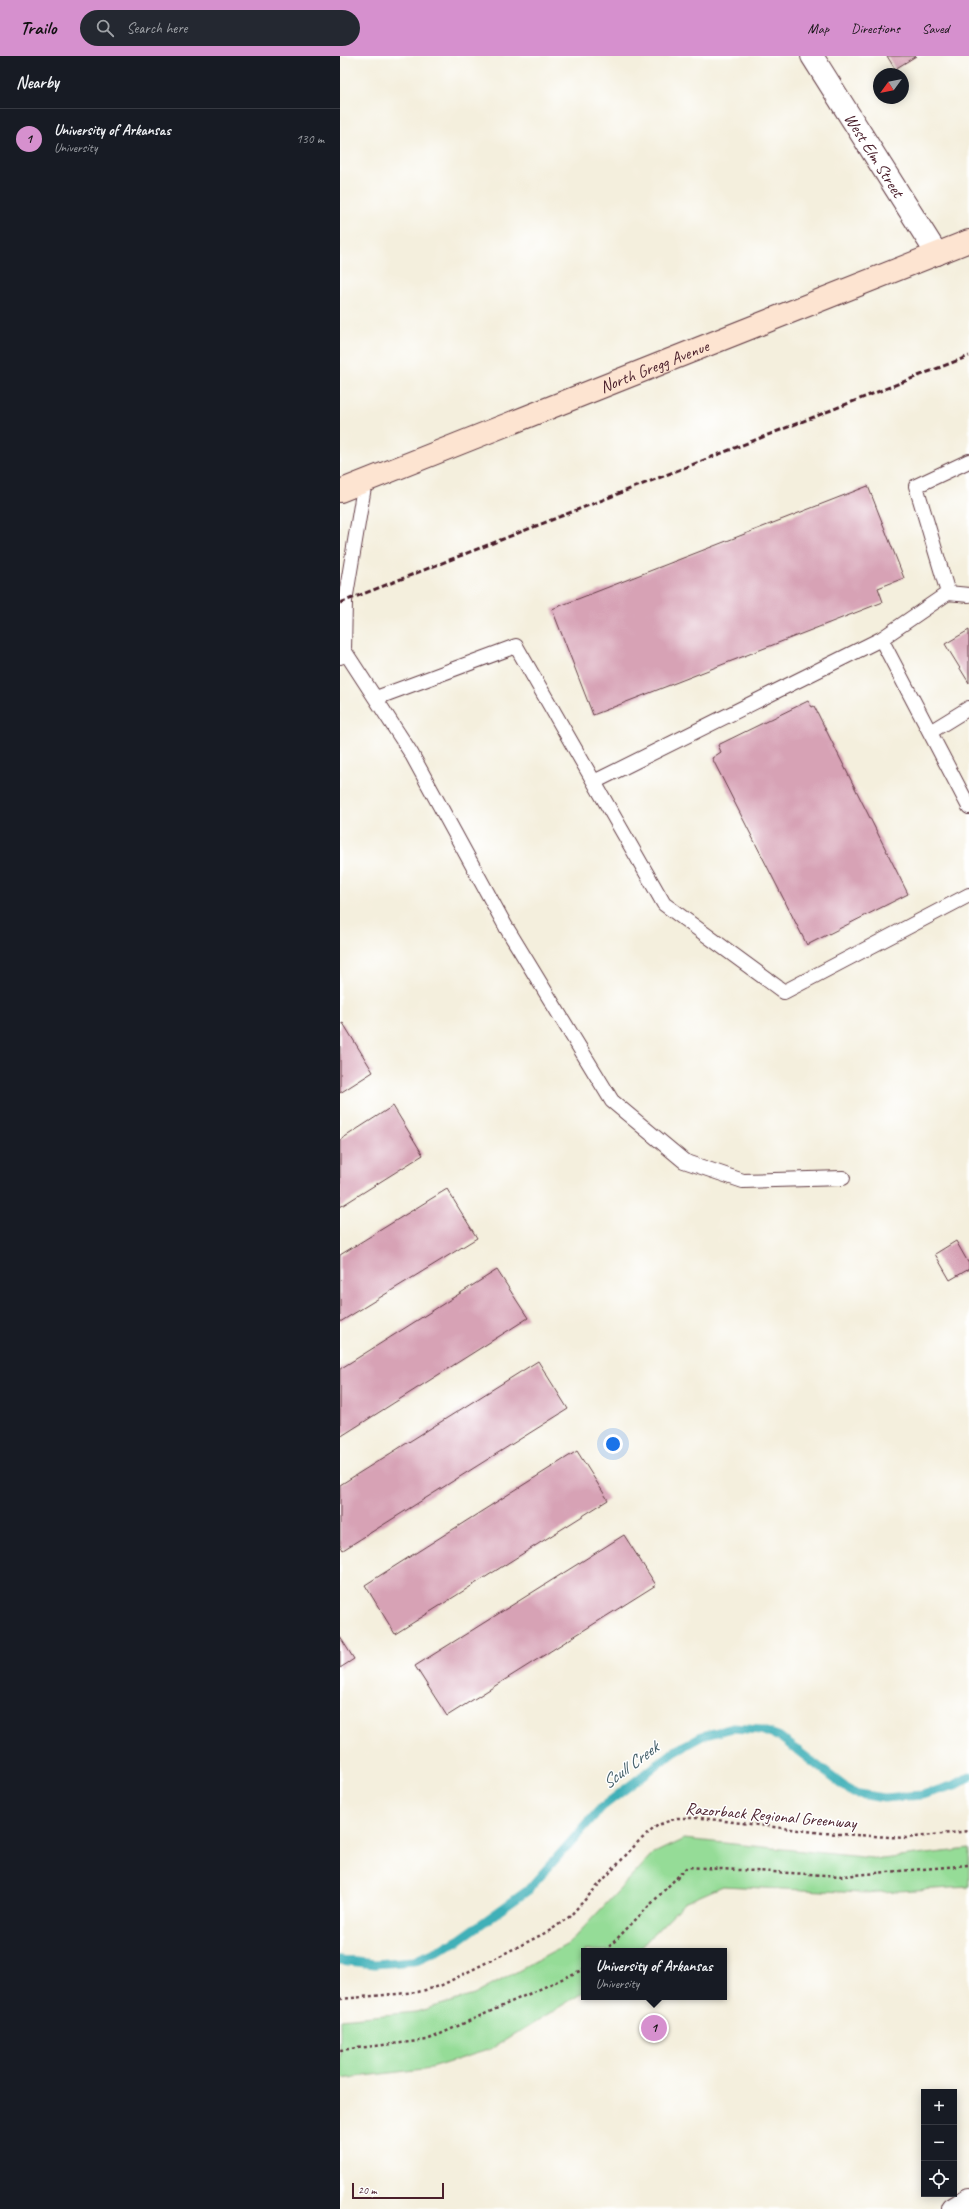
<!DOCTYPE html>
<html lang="en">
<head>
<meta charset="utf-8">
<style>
	body { margin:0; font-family:Caveat,sans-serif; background:#242831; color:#f1f3f6 }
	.controls { position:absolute; right:12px; bottom:12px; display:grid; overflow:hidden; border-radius:0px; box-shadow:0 2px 10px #0003 }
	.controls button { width:36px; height:36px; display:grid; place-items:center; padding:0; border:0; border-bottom:1px solid #363941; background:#171b24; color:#f1f3f6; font:20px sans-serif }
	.compass { position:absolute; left:533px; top:12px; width:36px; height:36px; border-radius:50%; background:#171b24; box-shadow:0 2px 10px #0003; rotate:237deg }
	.scale { position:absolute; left:12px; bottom:10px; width:92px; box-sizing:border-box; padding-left:4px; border:2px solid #4a1f2b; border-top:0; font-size:11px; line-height:14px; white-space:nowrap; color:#4a1f2b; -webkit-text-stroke:3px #fff; paint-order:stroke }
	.you { position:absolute; left:273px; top:1388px; width:14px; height:14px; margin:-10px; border:3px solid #fff; border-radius:50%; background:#1a73e8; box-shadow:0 0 0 6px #1a73e833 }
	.badge { display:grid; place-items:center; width:26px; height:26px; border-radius:50%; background:#d690ce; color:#111; font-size:13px; font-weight:700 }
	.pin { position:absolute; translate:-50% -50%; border:2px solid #fff; box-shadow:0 1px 4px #0006 }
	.popup { position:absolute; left:241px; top:1892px; width:146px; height:52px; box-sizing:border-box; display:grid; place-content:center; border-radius:0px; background:#171b24; filter:drop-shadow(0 1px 3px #0005); font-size:13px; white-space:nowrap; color:#9ea1a6 }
	.popup b { font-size:15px; color:#f1f3f6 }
	.popup::after { content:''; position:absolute; left:50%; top:100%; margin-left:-8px; border:8px solid transparent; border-top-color:#171b24 }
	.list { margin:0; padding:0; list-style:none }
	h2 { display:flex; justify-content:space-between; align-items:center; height:52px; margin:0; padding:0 16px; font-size:17px }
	h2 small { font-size:13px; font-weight:400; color:#9ea1a6 }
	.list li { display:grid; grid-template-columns:26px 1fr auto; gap:12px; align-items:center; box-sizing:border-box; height:60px; padding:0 16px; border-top:1px solid #363941 }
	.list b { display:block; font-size:15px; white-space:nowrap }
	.list p { margin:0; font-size:13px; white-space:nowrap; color:#9ea1a6 }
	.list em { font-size:13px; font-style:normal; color:#9ea1a6 }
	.icon { flex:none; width:22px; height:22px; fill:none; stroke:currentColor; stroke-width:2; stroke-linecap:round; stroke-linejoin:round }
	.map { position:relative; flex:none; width:629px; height:2153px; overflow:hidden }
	header { display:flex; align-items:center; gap:24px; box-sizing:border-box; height:56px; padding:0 20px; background:#d690ce; color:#111 }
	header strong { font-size:19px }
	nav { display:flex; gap:22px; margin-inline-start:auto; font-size:14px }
	.search { width:280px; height:36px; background:#242831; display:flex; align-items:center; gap:10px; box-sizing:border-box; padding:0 14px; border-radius:22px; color:#9ea1a6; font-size:15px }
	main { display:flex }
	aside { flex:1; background:#171b24 }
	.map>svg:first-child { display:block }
</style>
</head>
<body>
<header>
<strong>Trailo</strong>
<div class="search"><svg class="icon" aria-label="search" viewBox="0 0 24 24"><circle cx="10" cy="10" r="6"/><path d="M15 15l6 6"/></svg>Search here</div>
<nav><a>Map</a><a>Directions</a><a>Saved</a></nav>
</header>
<main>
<aside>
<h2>Nearby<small></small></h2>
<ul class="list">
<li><span class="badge">1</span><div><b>University of Arkansas</b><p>University</p></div><em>130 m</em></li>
</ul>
</aside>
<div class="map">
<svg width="629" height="2153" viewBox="0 0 629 2153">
	<rect width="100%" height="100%" fill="#fff"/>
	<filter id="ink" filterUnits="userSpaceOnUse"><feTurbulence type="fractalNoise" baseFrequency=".025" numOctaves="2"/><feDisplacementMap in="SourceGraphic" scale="8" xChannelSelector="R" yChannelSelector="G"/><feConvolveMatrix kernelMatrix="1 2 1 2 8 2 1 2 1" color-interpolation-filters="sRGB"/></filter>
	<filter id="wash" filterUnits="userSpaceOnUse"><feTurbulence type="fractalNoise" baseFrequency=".012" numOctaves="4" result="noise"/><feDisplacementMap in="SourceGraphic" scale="16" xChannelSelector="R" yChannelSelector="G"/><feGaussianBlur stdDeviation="0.9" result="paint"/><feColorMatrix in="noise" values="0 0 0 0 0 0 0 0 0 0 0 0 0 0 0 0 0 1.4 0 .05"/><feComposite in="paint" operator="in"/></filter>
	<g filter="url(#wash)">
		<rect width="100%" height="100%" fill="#f4efdd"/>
		<path fill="#95dc97" stroke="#707e61" d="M344,1783L542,1803L629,1793V1831L523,1837L383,1830L344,1847L297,1895H244V1936L151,1993L91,2012L0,2023V1963L76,1956L134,1939L228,1888L314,1797Z"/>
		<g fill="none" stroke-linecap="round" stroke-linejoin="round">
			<path stroke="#40b0b8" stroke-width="9" d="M0,1904L35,1908L74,1905L116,1886L187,1835L262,1751L335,1695L362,1680L393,1672L421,1674L440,1681L513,1737L544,1742L582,1739L615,1729L629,1721"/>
		</g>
		<g id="blocks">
			<path fill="#d7a2b5" d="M547,0H576L555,13Z
				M528,430L564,522L538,532L543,546L253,659L212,553Z
				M629,574V627L605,588Z
				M468,645L472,651L474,650L568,838L467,889L372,702L381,696L378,689Z
				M3,967L33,1016L0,1037V969Z
				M53,1050L83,1099L0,1151V1084Z
				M107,1133L137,1182L0,1266V1199Z
				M616,1185L629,1208V1213L610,1224L595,1198Z
				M157,1214L188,1262L0,1381V1313Z
				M198,1305L228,1353L3,1494L0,1489V1429Z
				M237,1395L268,1444L55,1578L25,1529Z
				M284,1479L316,1529L107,1660L75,1610Z
				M0,1581L14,1603L0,1612Z"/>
		</g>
	</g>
	<g filter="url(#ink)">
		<use href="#blocks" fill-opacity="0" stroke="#643e46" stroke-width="1"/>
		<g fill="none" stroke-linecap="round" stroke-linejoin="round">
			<g stroke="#643e46" stroke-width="16">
				<path id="lane" d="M608,537L629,539
					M541,583L608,537L576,430L629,405
					M4,594L71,697L166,871L272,1045L344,1105L403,1125L503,1122
					M0,601L4,594L5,545L25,425
					M36,642L176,590L324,848L444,936L629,839
					M590,676L629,652
					M254,726L541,583L629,751"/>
			</g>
			<g stroke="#643e46" stroke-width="24">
				<g id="street">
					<path id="s1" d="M472,0L597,198"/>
					<path d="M613,2153L629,2143"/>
				</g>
			</g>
			<g stroke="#643e46" stroke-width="24">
				<g id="secondary">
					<path id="s2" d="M0,435L629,185"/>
				</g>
			</g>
			<path stroke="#643e46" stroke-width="2.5" stroke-dasharray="3 3" stroke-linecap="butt" d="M265,1895L347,1811L502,1820L629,1809
				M0,1943L78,1936L100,1930L211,1874L229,1861L298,1786L318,1769L337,1762H361L483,1777L566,1782L629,1775
				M0,1994L87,1984L244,1913"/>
			<use href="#lane" stroke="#fff" stroke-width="14"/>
			<use href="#street" stroke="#fff" stroke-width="22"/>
			<use href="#secondary" stroke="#fde4d1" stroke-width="22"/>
			<path stroke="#4a1f2b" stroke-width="3" stroke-dasharray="6 3" stroke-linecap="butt" d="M0,547L629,300"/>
		</g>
	</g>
	<g text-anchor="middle" stroke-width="3" stroke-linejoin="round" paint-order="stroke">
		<g font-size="17" fill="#4a1f2b" stroke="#fff">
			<text dy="6" stroke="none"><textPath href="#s1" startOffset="117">West Elm Street</textPath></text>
			<text dy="6" stroke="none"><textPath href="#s2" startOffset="338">North Gregg Avenue</textPath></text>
			<text transform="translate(431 1759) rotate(5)" y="6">Razorback Regional Greenway</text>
		</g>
		<g font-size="18" font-style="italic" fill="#46606a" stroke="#fff">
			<text transform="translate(290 1709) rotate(-37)" y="6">Scull Creek</text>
		</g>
	</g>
</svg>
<div class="controls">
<button>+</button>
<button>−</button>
<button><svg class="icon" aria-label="locate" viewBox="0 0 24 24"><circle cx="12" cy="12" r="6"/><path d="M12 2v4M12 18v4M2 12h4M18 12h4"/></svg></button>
</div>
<svg class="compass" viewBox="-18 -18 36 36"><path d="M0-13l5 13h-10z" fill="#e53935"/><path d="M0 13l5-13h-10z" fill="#9ea1a6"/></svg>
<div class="scale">20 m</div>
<div class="you"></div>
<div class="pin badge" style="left:314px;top:1972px">1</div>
<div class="popup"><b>University of Arkansas</b>University</div>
</div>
</main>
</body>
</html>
